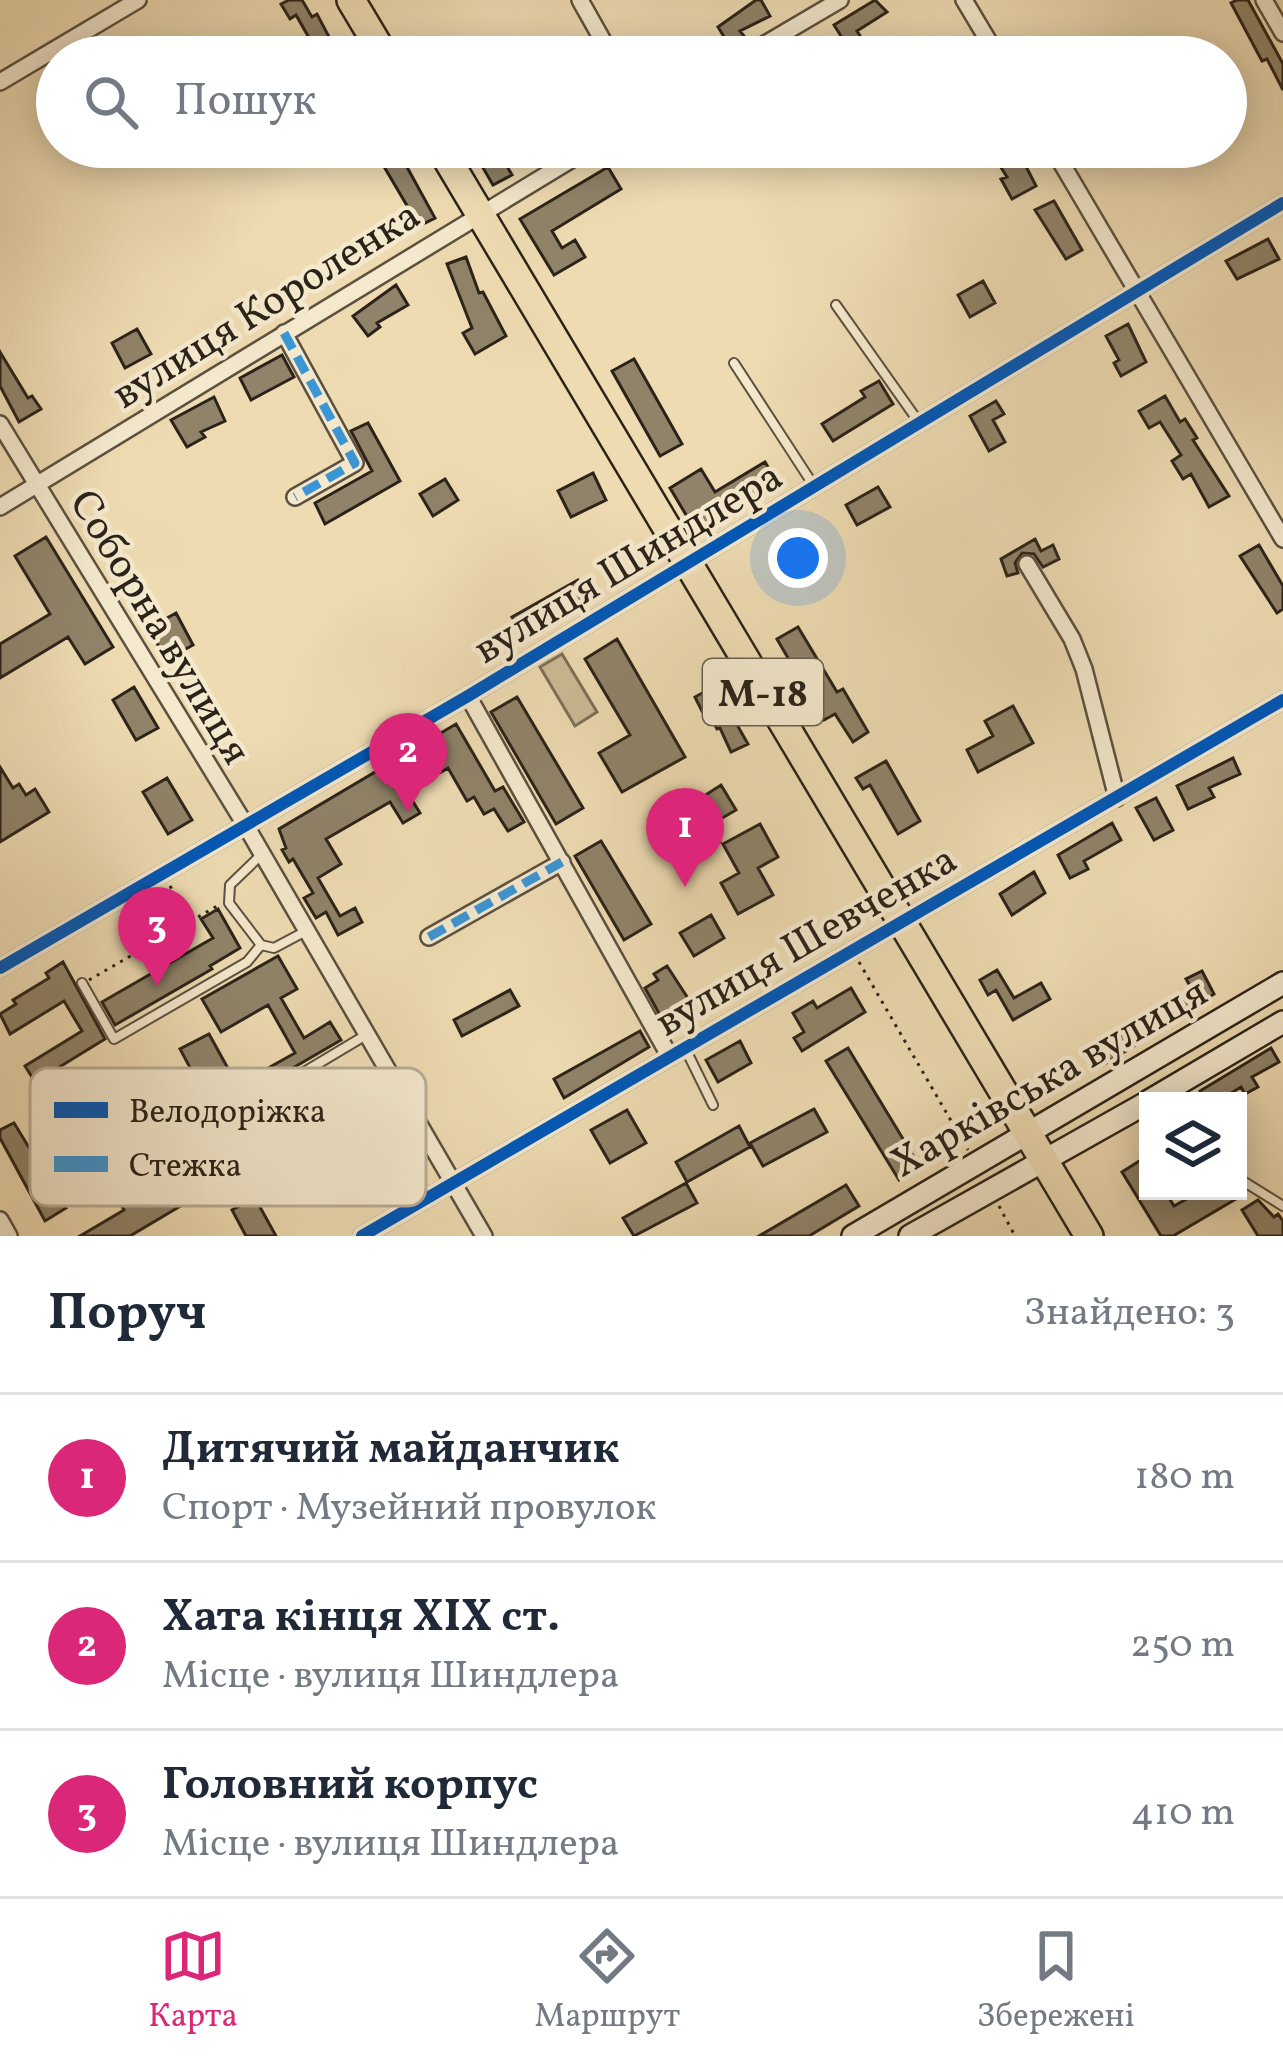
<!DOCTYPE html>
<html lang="uk">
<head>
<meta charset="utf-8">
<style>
	body { margin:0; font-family:Vollkorn,serif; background:#f6f6f7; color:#1f2937 }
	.controls { position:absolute; right:36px; bottom:36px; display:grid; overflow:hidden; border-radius:0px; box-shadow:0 6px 30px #0003 }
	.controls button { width:108px; height:108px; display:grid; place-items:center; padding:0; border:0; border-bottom:3px solid #e0e1e3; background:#fff; color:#1f2937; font:60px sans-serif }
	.you { position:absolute; left:798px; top:558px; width:42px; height:42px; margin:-30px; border:9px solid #fff; border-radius:50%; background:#1a73e8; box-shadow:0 0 0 18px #1a73e833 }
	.badge { display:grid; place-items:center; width:78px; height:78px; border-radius:50%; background:#db2777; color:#fff; font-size:39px; font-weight:700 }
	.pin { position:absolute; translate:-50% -99px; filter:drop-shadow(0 3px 6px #0008) }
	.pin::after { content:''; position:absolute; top:63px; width:42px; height:36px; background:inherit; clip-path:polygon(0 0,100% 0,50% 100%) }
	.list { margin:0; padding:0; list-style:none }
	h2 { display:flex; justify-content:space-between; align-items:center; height:156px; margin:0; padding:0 48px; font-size:51px }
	h2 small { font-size:39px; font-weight:400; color:#747a83 }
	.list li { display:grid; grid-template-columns:78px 1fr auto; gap:36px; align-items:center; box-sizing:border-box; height:168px; padding:0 48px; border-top:3px solid #e0e1e3 }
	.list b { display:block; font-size:45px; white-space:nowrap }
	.list p { margin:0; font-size:39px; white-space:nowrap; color:#747a83 }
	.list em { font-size:39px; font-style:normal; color:#747a83 }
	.icon { flex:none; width:66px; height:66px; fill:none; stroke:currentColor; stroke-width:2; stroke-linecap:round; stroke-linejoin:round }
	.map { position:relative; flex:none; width:1283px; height:1236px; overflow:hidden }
	.search { position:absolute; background:#fff; box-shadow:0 6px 30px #0003; left:36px; right:36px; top:36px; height:132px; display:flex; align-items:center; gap:30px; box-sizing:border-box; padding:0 42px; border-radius:66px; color:#747a83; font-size:45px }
	.sheet { height:660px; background:#fff }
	nav { display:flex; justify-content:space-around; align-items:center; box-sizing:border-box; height:168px; border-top:3px solid #e0e1e3; background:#fff; font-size:33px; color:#747a83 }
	nav a { display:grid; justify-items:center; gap:6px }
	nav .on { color:#db2777 }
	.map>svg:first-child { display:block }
</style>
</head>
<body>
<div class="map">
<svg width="1283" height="1236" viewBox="0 0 1283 1236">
	<rect width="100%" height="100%" fill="#eedbb2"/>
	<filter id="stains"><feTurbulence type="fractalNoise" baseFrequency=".00167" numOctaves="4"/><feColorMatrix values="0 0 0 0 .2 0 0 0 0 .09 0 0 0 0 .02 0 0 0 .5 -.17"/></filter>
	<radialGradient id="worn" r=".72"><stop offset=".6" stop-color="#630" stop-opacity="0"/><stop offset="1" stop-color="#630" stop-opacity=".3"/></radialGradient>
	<path fill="#cdbc98" stroke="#7c7058" stroke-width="3" d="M562,654L597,712L575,726L540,667Z"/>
	<path fill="#908369" stroke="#2b2319" stroke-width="3" d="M289,0H302L312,17L317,14L338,54L320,57L296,15L290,19L281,4Z
		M756,0H761L770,16L740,31L744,36L729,45L718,27Z
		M875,0L887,12L857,31L862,39L848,47L834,25Z
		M1237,0H1248L1283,64V90L1267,59L1262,61L1231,3Z
		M386,147H396L435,218L419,226L376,153Z
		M471,147H496L512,175L493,185Z
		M1016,147L1036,186L1012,199L1001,179L1007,177L995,158Z
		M608,167L621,189L552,231L562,248L575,240L585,257L554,275L520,219Z
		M1054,201L1082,250L1066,259L1035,210Z
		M1268,239L1279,259L1237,279L1226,261Z
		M466,257L479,293L483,292L506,336L475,354L463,333L472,328L447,264Z
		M983,281L995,303L970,317L958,295Z
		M396,285L408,305L377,323L380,327L368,336L353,316Z
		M1128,324L1146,362L1121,376L1114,363L1119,360L1106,336Z
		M137,329L151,354L125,368L112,343Z
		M0,352L28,398L32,396L41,409L19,422L0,386Z
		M282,355L294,377L251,400L240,378Z
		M634,359L682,444L660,456L612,371Z
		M879,381L893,404L833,441L822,424L865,397L861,391Z
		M1165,396L1180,422L1185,419L1197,438L1193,440L1229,496L1209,507L1191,474L1183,479L1172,461L1181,455L1160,422L1149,428L1139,411Z
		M214,397L225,421L201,432L205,437L187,447L171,420Z
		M996,401L1004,414L993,420L1005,442L989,451L970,416Z
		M368,423L400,481L325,524L315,503L372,471L351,431Z
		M765,462L779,485L698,535L670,488L701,469L715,492Z
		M593,473L606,500L571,517L558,491Z
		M445,479L458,500L433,516L420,494Z
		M878,487L890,507L857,525L846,505Z
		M46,537L113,647L85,664L68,637L0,678V644L50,614L15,556Z
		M1035,539L1041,551L1053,545L1059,559L1043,567L1034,554L1022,553L1015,563L1018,573L1007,576L1001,559Z
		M1259,545L1283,586V609L1277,613L1240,556Z
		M578,580L588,597L523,635L512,617Z
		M176,613L193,645L166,660L149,628Z
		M798,627L837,692L843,689L868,732L853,742L835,714L824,720L777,639Z
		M617,639L685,757L622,792L599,753L630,735L585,659Z
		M715,686L748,744L731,752L720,728L717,729L707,709L702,711L695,697Z
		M134,687L158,728L136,740L113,700Z
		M517,697L583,808L556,824L491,712Z
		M1013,706L1033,743L978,772L967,750L993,736L985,721Z
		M456,724L495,791L503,787L524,822L508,831L494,809L484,814L474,797L467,801L448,768L407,792L420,813L403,823L390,802L326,839L341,864L318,878L340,916L355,908L362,922L338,935L326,912L316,918L304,898L313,893L293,859L289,862L282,850L286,848L279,829Z
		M1233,758L1240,774L1209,788L1214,797L1188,809L1177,786Z
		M886,761L920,821L898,834L870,785L863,789L856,778Z
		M0,767L13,788L19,784L26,795L35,789L49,812L0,842Z
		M167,778L192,820L168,834L143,792Z
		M721,785L736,810L710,825L720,842L701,852L692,835L680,837L670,818Z
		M1156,798L1173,830L1154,840L1136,808Z
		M1112,823L1121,840L1084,861L1088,869L1070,878L1058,855Z
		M760,824L778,857L758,868L773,895L738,914L721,883L739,873L723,844Z
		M601,841L651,924L624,940L575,856Z
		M1034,872L1045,893L1012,915L1000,894Z
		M218,909L240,948L210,966L212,969L115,1025L102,1002L213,938L201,919Z
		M711,915L724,938L694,956L680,933Z
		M278,956L297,989L281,998L304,1038L330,1022L341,1040L267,1083L261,1072L295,1053L268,1005L221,1032L202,999Z
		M63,962L105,1039L35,1082L25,1066L82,1031L64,1001L10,1034L0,1014L16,1004L13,1000L49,978L46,973Z
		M667,966L695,1009L666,1026L645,988L658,980L654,974Z
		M997,970L1014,998L1041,983L1050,999L1013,1020L996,990L988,995L980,980Z
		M1202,971L1214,994L1171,1022L1163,1007L1193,991L1186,979Z
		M851,988L865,1012L802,1051L794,1038L804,1032L793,1013L813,1001L817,1008Z
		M510,990L519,1006L462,1036L454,1020Z
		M1139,1025L1147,1038L1103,1065L1095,1049Z
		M640,1031L649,1047L564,1098L554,1079Z
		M209,1034L231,1074L202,1090L180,1049Z
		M740,1041L751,1063L718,1082L706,1060Z
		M848,1048L920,1167L899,1180L826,1061Z
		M1271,1048L1279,1062L1252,1077L1258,1087L1245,1094L1241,1087L1218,1101H1205L1200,1091Z
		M814,1109L827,1132L763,1166L750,1143Z
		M627,1110L646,1143L610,1163L591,1130Z
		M14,1123L66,1208L45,1221L0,1138V1130Z
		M739,1126L750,1147L687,1182L676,1162Z
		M126,1151L150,1194L218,1154L231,1176L130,1236H80L124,1210L99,1166Z
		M1144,1158L1148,1165V1191H1165L1174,1206L1201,1191H1232L1236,1199L1173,1236H1161L1122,1172Z
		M686,1183L697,1203L634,1236L623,1218Z
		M846,1185L859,1206L809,1236H759Z
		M255,1198L276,1236H246L232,1210Z
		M1258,1200L1274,1217L1278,1214L1283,1221V1236H1258L1242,1210Z"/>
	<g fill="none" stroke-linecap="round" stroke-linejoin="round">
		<g stroke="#5c513f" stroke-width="12">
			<path id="lane" d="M836,305L918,421
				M734,363L814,486
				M261,855L230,885L229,903L261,945L274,948L306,931
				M82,983L114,1039L247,962L261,945
				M685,1048L713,1105
				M162,1157L366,1035
				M1238,1178L1283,1206"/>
		</g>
		<g stroke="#5c513f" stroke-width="20">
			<path id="street" d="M580,0L612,57
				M964,0L998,57
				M1264,0L1283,33
				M743,57L840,0
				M0,82L138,0
				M1052,147L1283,539
				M284,333L355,463L295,497
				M0,424L246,826L484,1236
				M0,507L592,147
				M1027,564L1072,639L1084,669L1117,798
				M468,696L670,1057
				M429,937L562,862
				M0,968L468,696L1283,203
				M0,1220L9,1236
				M362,1236L1283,700"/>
		</g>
		<g stroke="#2b2319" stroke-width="26">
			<path id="secondary" d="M1149,1101L1283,1022
				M853,1236L1283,983
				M910,1236L1148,1102"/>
		</g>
		<g stroke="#2b2319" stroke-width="32">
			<path id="highway" d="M351,0L385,57
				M440,147L1089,1236"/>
		</g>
		<path stroke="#2b2319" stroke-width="3" stroke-dasharray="3 6" stroke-linecap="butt" d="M170,886L189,920
			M159,893L178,926
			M859,962L968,1150
			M89,980L217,906
			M999,1206L1015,1236"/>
		<use href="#lane" stroke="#f4e8cd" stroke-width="8"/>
		<use href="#street" stroke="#f4e8cd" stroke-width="15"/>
		<use href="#secondary" stroke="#f4e8cd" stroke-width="21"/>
		<use href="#highway" stroke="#eedbb2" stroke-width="27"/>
		<path stroke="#3c95d4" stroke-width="9" stroke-dasharray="18 9" stroke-linecap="butt" d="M284,333L355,463L295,497
			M429,937L562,862"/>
		<g stroke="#f4e8cd" stroke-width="20">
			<path id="cycleway" d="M0,968L468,696L1283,203
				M362,1236L1283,700"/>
		</g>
		<use href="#cycleway" stroke="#0057b8" stroke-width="12"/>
	</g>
	<g text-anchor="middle" stroke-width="9" stroke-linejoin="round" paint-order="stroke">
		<rect fill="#f4e8cd" stroke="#675e4f" stroke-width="3" x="703" y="659" width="120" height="66" rx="9"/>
		<g font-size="39" font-weight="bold" fill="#2b2319">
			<text x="763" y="706">М-18</text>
		</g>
		<g font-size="42" fill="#2b2319" stroke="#f4e8cd">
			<text transform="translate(265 303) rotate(-32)" y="15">вулиця Короленка</text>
			<text transform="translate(627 561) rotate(-31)" y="15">вулиця Шиндлера</text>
			<text transform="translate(162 626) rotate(59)" y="15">Соборна вулиця</text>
			<text transform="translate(805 939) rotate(-30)" y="15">вулиця Шевченка</text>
			<text transform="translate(1048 1076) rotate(-30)" y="15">Харківська вулиця</text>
		</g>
	</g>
	<rect x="30" y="1068" width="396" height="138" rx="18" fill="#f4e8cd" stroke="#b8ad97" stroke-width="3"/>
	<rect x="54" y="1102" width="54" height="16" fill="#0057b8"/>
	<rect x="54" y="1156" width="54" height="16" fill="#3c95d4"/>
	<g font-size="33" fill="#2b2319">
		<text x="129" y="1122">Велодоріжка</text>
		<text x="129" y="1176">Стежка</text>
	</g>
	<rect width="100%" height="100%" filter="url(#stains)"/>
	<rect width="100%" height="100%" fill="url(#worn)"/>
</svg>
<div class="controls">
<button><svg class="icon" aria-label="layers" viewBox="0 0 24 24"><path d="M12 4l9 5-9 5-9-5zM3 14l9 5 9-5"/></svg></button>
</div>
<div class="you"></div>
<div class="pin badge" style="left:685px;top:887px">1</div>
<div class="pin badge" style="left:408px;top:812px">2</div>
<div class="pin badge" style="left:157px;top:986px">3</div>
<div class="search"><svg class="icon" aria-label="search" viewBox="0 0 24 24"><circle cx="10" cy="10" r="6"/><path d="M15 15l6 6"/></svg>Пошук</div>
</div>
<section class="sheet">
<h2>Поруч<small>Знайдено: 3</small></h2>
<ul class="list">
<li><span class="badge">1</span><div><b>Дитячий майданчик</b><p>Спорт · Музейний провулок</p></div><em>180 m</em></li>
<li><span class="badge">2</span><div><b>Хата кінця XIX ст.</b><p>Місце · вулиця Шиндлера</p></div><em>250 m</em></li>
<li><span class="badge">3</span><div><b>Головний корпус</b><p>Місце · вулиця Шиндлера</p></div><em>410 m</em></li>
</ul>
</section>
<nav>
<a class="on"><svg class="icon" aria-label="map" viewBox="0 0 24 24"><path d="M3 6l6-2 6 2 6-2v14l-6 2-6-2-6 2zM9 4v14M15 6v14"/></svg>Карта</a>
<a><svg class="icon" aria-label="directions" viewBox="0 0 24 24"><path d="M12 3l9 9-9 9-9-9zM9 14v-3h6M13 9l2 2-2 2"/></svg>Маршрут</a>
<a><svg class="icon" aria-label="saved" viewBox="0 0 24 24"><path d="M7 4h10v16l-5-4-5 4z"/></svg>Збережені</a>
</nav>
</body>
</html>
